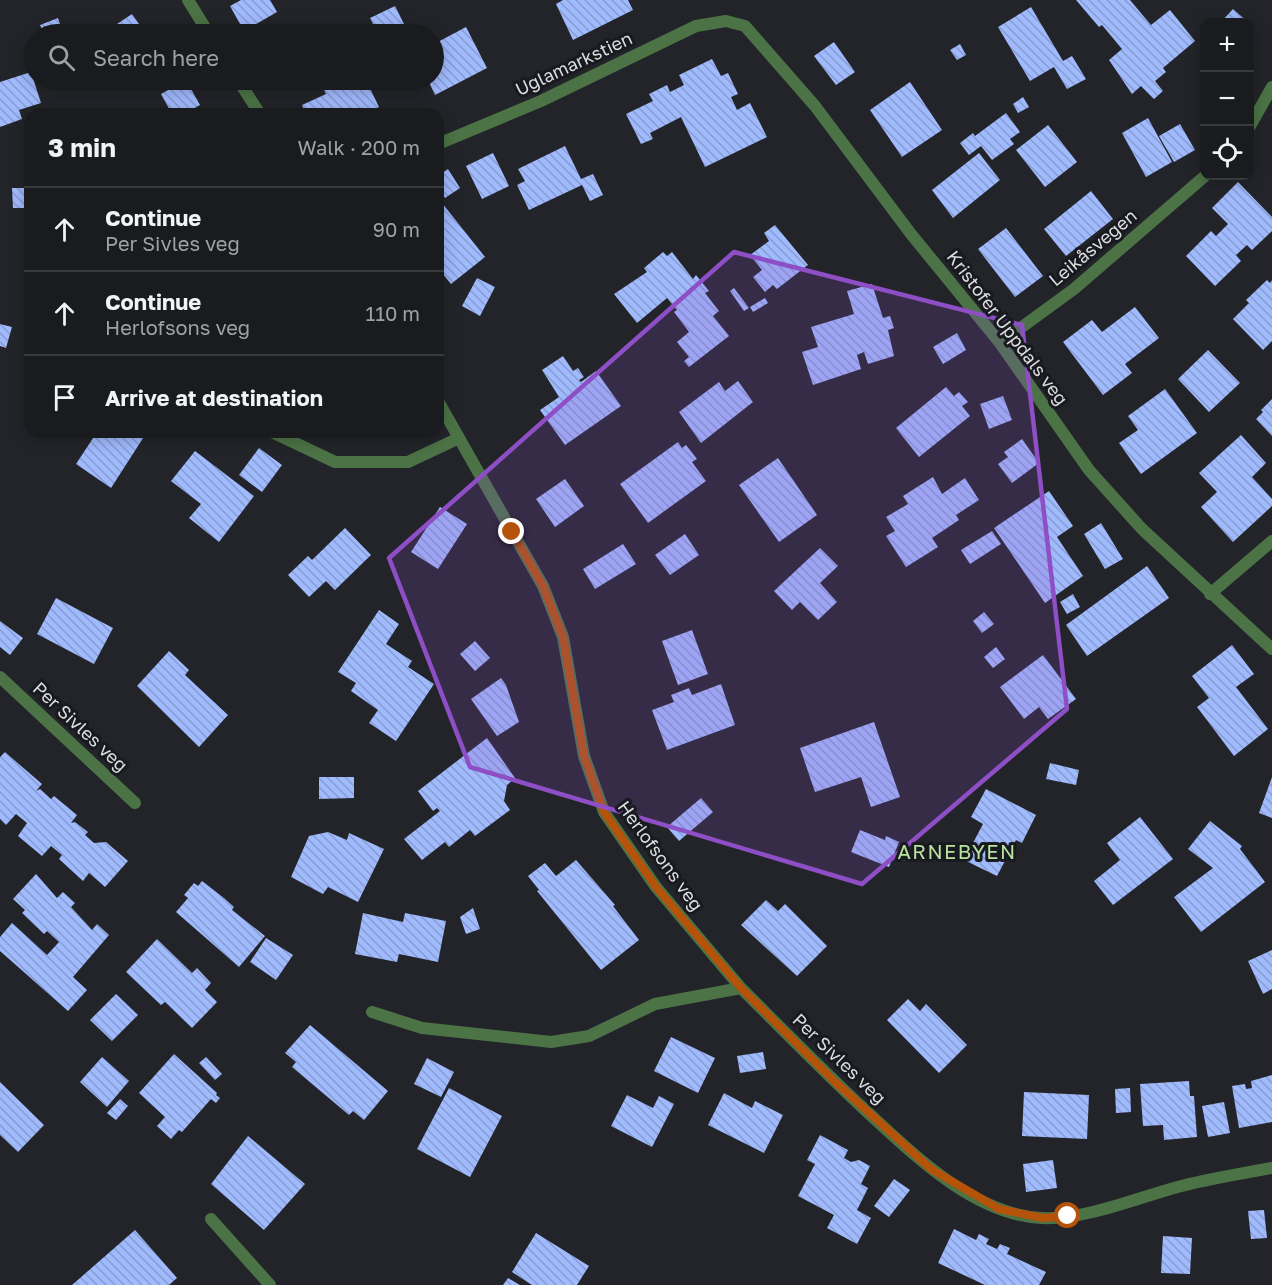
<!DOCTYPE html>
<html lang="en">
<head>
<meta charset="utf-8">
<style>
	body { margin:0; font-family:"Golos Text",sans-serif; background:#232428; color:#f1f3f6 }
	.controls { position:absolute; right:18px; top:18px; display:grid; overflow:hidden; border-radius:12px; box-shadow:0 3px 15px #0003 }
	.controls button { width:54px; height:54px; display:grid; place-items:center; padding:0; border:0; border-bottom:2px solid #38393d; background:#1a1b1f; color:#f1f3f6; font:30px sans-serif }
	.stop { position:absolute; width:18px; height:18px; margin:-14px; border:4px solid #b45309; border-radius:50%; background:#fff }
	.stop.end { background:#b45309; border-color:#fff; box-shadow:0 2px 6px #0008 }
	.list { margin:0; padding:0; list-style:none }
	h2 { display:flex; justify-content:space-between; align-items:center; height:78px; margin:0; padding:0 24px; font-size:26px }
	h2 small { font-size:20px; font-weight:400; color:#9fa1a4 }
	.list li { display:grid; grid-template-columns:39px 1fr auto; gap:18px; align-items:center; box-sizing:border-box; height:84px; padding:0 24px; border-top:2px solid #38393d }
	.list b { display:block; font-size:22px; white-space:nowrap }
	.list p { margin:0; font-size:20px; white-space:nowrap; color:#9fa1a4 }
	.list em { font-size:20px; font-style:normal; color:#9fa1a4 }
	.icon { flex:none; width:33px; height:33px; fill:none; stroke:currentColor; stroke-width:2; stroke-linecap:round; stroke-linejoin:round }
	.map { position:relative; flex:none; width:1272px; height:1285px; overflow:hidden }
	.search { position:absolute; background:#1a1b1f; box-shadow:0 3px 15px #0003; left:24px; top:24px; width:420px; height:66px; display:flex; align-items:center; gap:15px; box-sizing:border-box; padding:0 21px; border-radius:33px; color:#9fa1a4; font-size:22px }
	.panel { position:absolute; background:#1a1b1f; box-shadow:0 3px 15px #0003; left:24px; top:108px; width:420px; height:330px; border-radius:18px }
	.map>svg:first-child { display:block }
</style>
</head>
<body>
<div class="map">
<svg width="1272" height="1285" viewBox="0 0 1272 1285">
	<defs>
		<pattern id="building-back-hatch" width="6" height="6" patternUnits="userSpaceOnUse" patternTransform="scale(1.5)"><rect width="6" height="6" fill="#a0bafe"/><path d="M-1 5l2 2M0 0l6 6M5-1l2 2" fill="none" stroke="#889cd0"/></pattern>
	</defs>
	<rect width="100%" height="100%" fill="#222429"/>
	<path fill="url(#building-back-hatch)" d="M241,0H270L277,12L244,31L230,6Z
		M563,0H628L633,10L573,40L556,4Z
		M1076,0H1130L1151,25L1170,10L1195,41L1163,68L1166,72L1155,81L1163,91L1154,99L1141,86L1132,94L1109,60L1122,49L1102,25L1099,27Z
		M395,6L409,34H378L370,18Z
		M1031,7L1063,61L1072,56L1086,79L1067,89L1054,67L1030,81L998,27Z
		M1233,9L1248,22H1221Z
		M132,14L146,34H102Z
		M58,18L62,30L44,34L40,25Z
		M466,27L487,68L435,95L428,80H434V44Z
		M834,42L855,72L836,85L814,56Z
		M960,44L966,55L957,60L950,50Z
		M712,59L721,76L728,73L738,94L731,97L737,110L750,103L767,137L705,167L681,117L650,133L653,139L641,144L626,114L653,101L649,94L667,85L670,92L684,85L679,75Z
		M31,72L41,103L19,110L22,119L0,127V82Z
		M186,80L200,105L184,114H172L161,94Z
		M319,80H366L379,107L365,114H306L302,105L326,94Z
		M910,82L942,130L902,157L870,110Z
		M1023,97L1029,107L1018,113L1013,104Z
		M1006,113L1020,132L1010,139L1014,144L992,160L981,146L969,155L960,143L973,133L975,136Z
		M1148,118L1172,162L1146,177L1122,133Z
		M1180,124L1195,150L1174,162L1159,136Z
		M1048,125L1077,162L1045,187L1016,150Z
		M565,146L581,179L593,174L603,195L590,201L582,185L529,210L517,185L525,181L518,169Z
		M493,153L509,186L482,199L466,166Z
		M979,153L1000,180L953,218L932,190Z
		M448,169L460,188L445,198L438,188V176Z
		M1238,182L1272,217V231L1252,250L1247,245L1236,255L1241,261L1215,286L1186,256L1211,231L1216,236L1228,224L1212,208Z
		M12,188H30V208H13Z
		M1091,191L1113,219L1066,256L1044,229Z
		M438,198L485,257L451,284L438,268Z
		M775,225L808,265L777,289L773,285L765,292L753,277L762,270L750,255L769,241L764,233Z
		M1006,228L1043,276L1015,297L978,249Z
		M663,252L667,256L672,252L693,279L696,275L709,291L705,293L719,311L713,316L729,336L689,367L684,361L689,357L677,342L689,332L674,312L677,310L667,298L637,323L614,294L647,272L644,268Z
		M477,278L495,287L480,316L462,306Z
		M1267,280L1270,283L1272,280V341L1263,350L1233,319L1249,303L1246,300Z
		M872,284L883,318L890,316L894,328L888,330L894,356L868,364L864,352L857,355L861,369L813,385L802,352L818,347L811,327L854,314L847,291Z
		M734,288L749,308L744,311L730,291Z
		M765,298L768,303L753,312L750,307Z
		M1135,307L1159,338L1125,364L1132,373L1103,395L1063,342L1092,320L1102,332Z
		M0,324L12,327L6,348L0,346Z
		M957,333L966,350L943,364L933,347Z
		M1208,350L1240,383L1209,412L1178,379Z
		M563,356L573,371L578,368L584,377L579,380L581,382L596,371L621,406L565,445L540,410L559,397L542,370Z
		M738,381L753,402L701,443L679,412L719,382L725,391Z
		M946,387L954,396L959,392L968,402L962,406L970,416L919,457L896,428Z
		M1165,389L1197,433L1141,474L1119,443L1138,430L1128,416Z
		M1003,396L1012,420L989,429L980,404Z
		M1272,399V436L1256,419L1263,412L1261,410Z
		M97,432H147L111,488L76,464Z
		M1241,435L1266,463L1252,477L1272,499V506L1233,542L1201,507L1217,492L1199,473Z
		M1022,439L1039,463L1012,483L998,464L1008,457L1004,452Z
		M678,442L682,448L686,445L697,459L692,462L706,481L648,523L620,484Z
		M259,448L282,465L262,492L239,475Z
		M195,451L254,496L219,542L189,518L201,504L171,481Z
		M778,458L817,515L779,542L739,485Z
		M933,477L942,494L965,478L979,500L956,515L959,520L932,538L938,547L906,567L886,536L895,531L886,517L908,504L903,496Z
		M565,479L584,506L555,527L536,499Z
		M1049,491L1073,526L1057,537L1083,576L1045,603L994,528Z
		M440,507L467,524L438,569L411,552Z
		M1101,523L1123,559L1105,569L1084,534Z
		M345,528L371,555L335,590L326,581L309,597L288,575L308,556L312,560Z
		M992,531L1001,544L970,564L961,550Z
		M685,534L699,555L670,575L655,555Z
		M623,544L636,564L595,589L583,569Z
		M820,548L838,566L820,583L837,602L818,620L800,602L792,610L774,591Z
		M1147,566L1169,598L1087,656L1066,625Z
		M1073,594L1080,607L1067,614L1060,602Z
		M56,598L113,628L94,664L37,634Z
		M379,610L399,624L386,644L412,661L408,667L434,684L396,741L369,723L378,710L351,691L356,683L338,672Z
		M984,612L994,624L982,633L973,621Z
		M0,621L23,638L10,655L0,647Z
		M692,630L708,674L678,685L662,641Z
		M475,641L490,658L475,671L460,654Z
		M1232,645L1254,674L1236,687L1268,729L1234,756L1197,707L1209,698L1192,676Z
		M996,647L1005,659L993,668L984,657Z
		M169,651L189,670L185,675L228,715L199,747L137,686Z
		M1043,655L1076,699L1048,719L1039,707L1024,719L1000,687Z
		M501,678L506,685L519,722L497,736L471,699Z
		M721,684L735,725L667,750L652,710L674,702L671,695L689,688L692,695Z
		M874,722L900,797L871,807L861,777L815,792L800,748Z
		M487,738L515,778L507,785L504,801L510,810L475,836L470,830L449,847L445,842L422,860L404,839L440,811L437,808L433,811L418,791Z
		M5,752L42,784L36,791L40,789L51,799L54,796L77,815L71,823L75,822L88,832L85,835L94,843L106,842L128,861L105,887L89,873L83,881L59,859L62,855L51,846L42,856L18,836L27,823L16,814L6,825L0,819V757Z
		M1050,763L1079,770L1076,785L1046,779Z
		M319,777H354V798L319,799Z
		M1272,777V818L1259,813Z
		M986,789L1036,815L1022,843L1016,840L997,876L964,860L983,824L971,817Z
		M701,798L713,812L679,841L667,827Z
		M1140,817L1173,859L1113,905L1094,881L1120,860L1107,843Z
		M1210,821L1242,846L1240,849L1265,882L1201,932L1174,897L1213,868L1188,849Z
		M860,830L885,840L886,836L899,842L889,867L851,852Z
		M328,832L347,840L349,833L384,849L358,902L328,887L323,894L291,877L309,836Z
		M576,860L615,905L613,906L639,940L601,970L537,891L539,890L528,876L545,863L556,876Z
		M36,874L57,898L63,892L75,903L71,907L92,930L97,924L109,935L73,977L87,990L68,1011L0,951V937L12,923L47,955L59,942L47,931L44,934L22,913L25,910L13,899Z
		M202,881L224,898L234,907L232,910L265,936L239,967L176,912L188,898L184,895L194,883L198,886Z
		M766,900L778,911L785,904L827,946L797,976L741,925Z
		M473,908L480,929L466,934L460,917Z
		M363,913L403,922L405,913L446,921L438,962L399,954L397,962L355,954Z
		M266,938L293,955L276,980L250,962Z
		M157,939L192,973L197,968L211,983L205,990L217,1002L192,1028L165,1002L161,1005L126,972Z
		M1272,950V989L1263,994L1248,961Z
		M116,994L138,1015L112,1041L90,1020Z
		M908,999L920,1011L926,1004L967,1045L939,1073L887,1020Z
		M310,1025L388,1091L364,1120L353,1111L349,1115L292,1067L296,1062L285,1053Z
		M671,1037L715,1058L698,1093L654,1071Z
		M763,1052L766,1069L740,1073L737,1056Z
		M174,1054L217,1093L216,1095L220,1098L216,1103L211,1099L182,1132L179,1130L171,1139L157,1126L165,1117L139,1093Z
		M102,1057L129,1081L107,1107L80,1082Z
		M206,1057L222,1074L215,1080L199,1063Z
		M427,1058L454,1072L441,1097L414,1084Z
		M1272,1075V1122L1239,1128L1232,1086L1245,1084L1246,1089L1252,1088L1251,1081Z
		M1189,1081L1190,1096H1194L1197,1137L1164,1140L1163,1125L1143,1126L1140,1084Z
		M0,1082L44,1125L18,1152L0,1135Z
		M449,1088L502,1116L470,1177L417,1149Z
		M1130,1088L1131,1112L1116,1113L1115,1089Z
		M1024,1092L1089,1095L1087,1139L1022,1136Z
		M724,1093L752,1108L755,1101L783,1115L764,1153L708,1125Z
		M627,1095L653,1108L659,1096L674,1104L652,1147L611,1126Z
		M120,1099L128,1106L116,1120L107,1113Z
		M1224,1102L1230,1133L1208,1137L1202,1106Z
		M820,1135L848,1150L844,1158L851,1162L859,1160L870,1166L861,1184L868,1188L857,1210L871,1218L857,1244L827,1228L834,1215L798,1196L815,1164L807,1160Z
		M248,1136L305,1184L264,1230L211,1184Z
		M1053,1160L1057,1188L1026,1192L1023,1164Z
		M894,1179L910,1190L889,1217L874,1206Z
		M1264,1210L1267,1238L1251,1239L1248,1211Z
		M954,1229L976,1240L979,1234L989,1239L986,1244L997,1249L1000,1244L1010,1248L1007,1254L1046,1272L1039,1285H985L938,1263Z
		M135,1230L177,1278L169,1285H72Z
		M536,1233L589,1266L577,1285H532L512,1272Z
		M1163,1236L1192,1238L1190,1274L1161,1273Z
		M508,1278L520,1285H503Z"/>
	<g fill="none" stroke-linecap="round" stroke-linejoin="round">
		<path stroke="#4b7345" stroke-width="12" d="M188,0L209,34
			M238,80L260,114
			M1250,126L1272,87
			M438,144L541,101L696,26L726,21L745,26L815,106L911,234L1000,343L1089,470L1142,529L1272,649
			M1000,343L1074,289L1205,176
			M438,401L543,586L563,637L584,756L604,812L656,887L741,988
			M272,432L335,462H408L459,438
			M1210,594L1272,541
			M0,677L135,803
			M372,1012L422,1028L551,1042L589,1036L655,1004L741,988C782,1029 822,1070 864,1109C912,1153 973,1215 1042,1218C1083,1220 1135,1199 1174,1188C1206,1179 1240,1174 1272,1168
			M211,1219L270,1285"/>
	</g>
	<g fill="none" stroke-linecap="round" stroke-linejoin="round">
		<path stroke="#b45309" stroke-width="8" d="M512,532L543,586L563,637L584,756L604,812L656,887L741,988L834,1081L931,1169L999,1209L1043,1218L1068,1216"/>
	</g>
	<path fill="#8e4fc6" fill-opacity="0.2" stroke="#8e4fc6" stroke-width="4.5" stroke-linejoin="round" d="M734,252L1022,325L1067,709L862,884L470,767L389,558Z"/>
	<g text-anchor="middle" stroke-width="6" stroke-linejoin="round" paint-order="stroke">
		<g font-size="18" fill="#dcdde1" stroke="#181a1f">
			<text transform="translate(574 64) rotate(-25)" y="6">Uglamarkstien</text>
			<text transform="translate(1093 248) rotate(-40)" y="6">Leikåsvegen</text>
			<text transform="translate(1007 328) rotate(53)" y="6">Kristofer Uppdals veg</text>
			<text transform="translate(80 727) rotate(43)" y="6">Per Sivles veg</text>
			<text transform="translate(660 856) rotate(54)" y="6">Herlofsons veg</text>
			<text transform="translate(839 1059) rotate(44)" y="6">Per Sivles veg</text>
		</g>
		<g font-size="20" letter-spacing="1.5" fill="#b9e29f" stroke="#181a1f">
			<text x="957" y="859">ARNEBYEN</text>
		</g>
	</g>
</svg>
<div class="controls">
<button>+</button>
<button>−</button>
<button><svg class="icon" aria-label="locate" viewBox="0 0 24 24"><circle cx="12" cy="12" r="6"/><path d="M12 2v4M12 18v4M2 12h4M18 12h4"/></svg></button>
</div>
<div class="stop" style="left:1068px;top:1216px"></div>
<div class="stop end" style="left:512px;top:532px"></div>
<div class="search"><svg class="icon" aria-label="search" viewBox="0 0 24 24"><circle cx="10" cy="10" r="6"/><path d="M15 15l6 6"/></svg>Search here</div>
<section class="panel">
<h2>3 min<small>Walk · 200 m</small></h2>
<ul class="list">
<li><svg class="icon" aria-label="ahead" viewBox="0 0 24 24"><path d="M12 20V5M6 11l6-6 6 6"/></svg><div><b>Continue</b><p>Per Sivles veg</p></div><em>90 m</em></li>
<li><svg class="icon" aria-label="ahead" viewBox="0 0 24 24"><path d="M12 20V5M6 11l6-6 6 6"/></svg><div><b>Continue</b><p>Herlofsons veg</p></div><em>110 m</em></li>
<li><svg class="icon" aria-label="arrive" viewBox="0 0 24 24"><path d="M6 21V4h12l-3 4 3 4H6"/></svg><div><b>Arrive at destination</b></div></li>
</ul>
</section>
</div>
</body>
</html>
